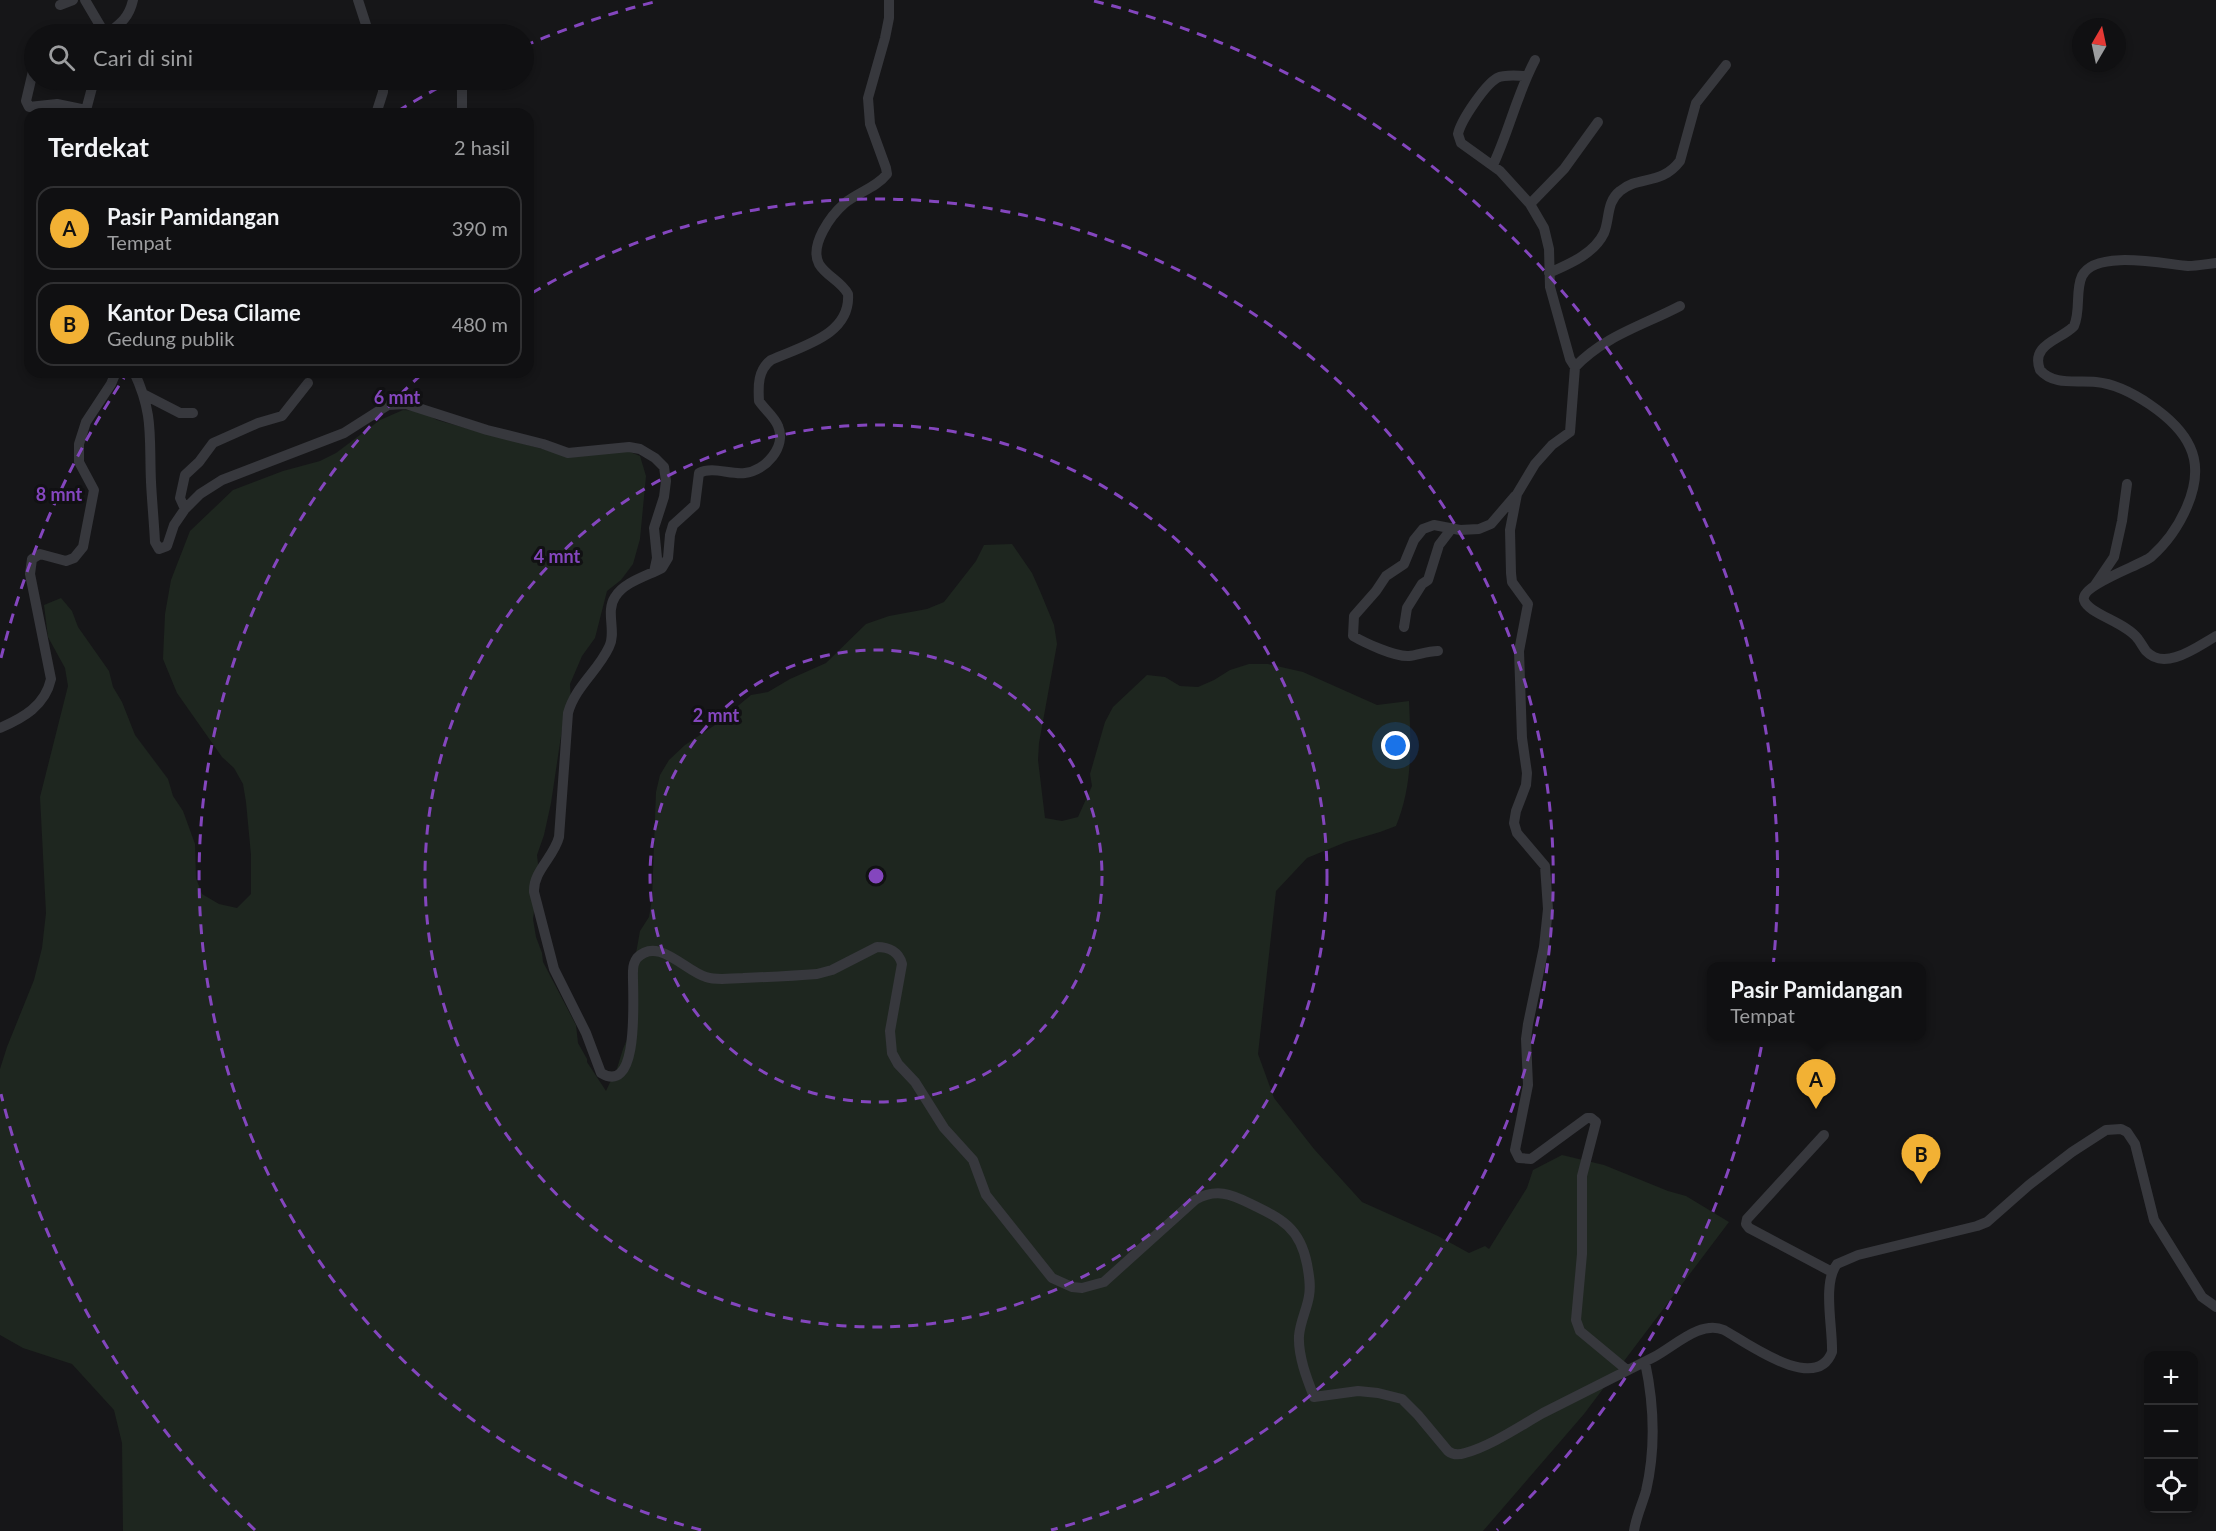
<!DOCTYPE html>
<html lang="id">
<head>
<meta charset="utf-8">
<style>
	body { margin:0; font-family:Lato,sans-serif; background:#1e1e20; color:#f1f3f6 }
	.controls { position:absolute; right:18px; bottom:18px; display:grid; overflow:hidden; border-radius:12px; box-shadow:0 3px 9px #0003 }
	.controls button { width:54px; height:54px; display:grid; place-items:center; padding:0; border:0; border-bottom:2px solid #303032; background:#101012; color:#f1f3f6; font:30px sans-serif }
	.compass { position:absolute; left:2072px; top:18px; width:54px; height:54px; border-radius:50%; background:#101012; box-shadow:0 3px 9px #0003; rotate:9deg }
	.you { position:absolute; left:1396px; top:746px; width:21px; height:21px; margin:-15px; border:4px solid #fff; border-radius:50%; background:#1a73e8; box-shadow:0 0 0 9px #1a73e833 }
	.badge { display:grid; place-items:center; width:39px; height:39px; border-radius:50%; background:#f2b134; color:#111; font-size:20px; font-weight:700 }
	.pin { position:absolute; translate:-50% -50px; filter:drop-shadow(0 2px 3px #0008) }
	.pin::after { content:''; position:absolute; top:32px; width:21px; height:18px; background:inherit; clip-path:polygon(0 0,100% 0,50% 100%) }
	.popup { position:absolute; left:1707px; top:962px; width:219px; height:78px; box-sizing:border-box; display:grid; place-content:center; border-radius:12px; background:#101012; filter:drop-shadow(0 2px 4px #0005); font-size:20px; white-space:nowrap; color:#9c9d9f }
	.popup b { font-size:22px; color:#f1f3f6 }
	.popup::after { content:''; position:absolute; left:50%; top:100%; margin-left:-12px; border:12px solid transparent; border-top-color:#101012 }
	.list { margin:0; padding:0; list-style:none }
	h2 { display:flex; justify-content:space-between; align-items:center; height:78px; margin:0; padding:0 24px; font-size:26px }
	h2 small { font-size:20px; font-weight:400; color:#9c9d9f }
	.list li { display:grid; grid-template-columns:39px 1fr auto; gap:18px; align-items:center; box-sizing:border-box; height:84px; margin:0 12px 12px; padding:0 12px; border:2px solid #303032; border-radius:18px }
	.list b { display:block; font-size:22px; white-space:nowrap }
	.list p { margin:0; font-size:20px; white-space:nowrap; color:#9c9d9f }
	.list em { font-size:20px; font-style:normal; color:#9c9d9f }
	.icon { flex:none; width:33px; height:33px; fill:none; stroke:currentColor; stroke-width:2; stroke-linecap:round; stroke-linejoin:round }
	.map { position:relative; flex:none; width:2216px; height:1531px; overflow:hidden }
	.search { position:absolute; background:#101012; box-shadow:0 3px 9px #0003; left:24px; top:24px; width:510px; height:66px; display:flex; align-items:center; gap:15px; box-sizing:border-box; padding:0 21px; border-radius:33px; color:#9c9d9f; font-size:22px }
	.panel { position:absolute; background:#101012; box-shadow:0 3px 9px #0003; left:24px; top:108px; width:510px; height:270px; border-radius:18px }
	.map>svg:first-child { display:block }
</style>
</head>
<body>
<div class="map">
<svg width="2216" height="1531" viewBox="0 0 2216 1531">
	<rect width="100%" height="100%" fill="#161618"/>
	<path fill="#1e261f" d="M403,410L421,411L437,420L553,452L625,450L640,456L646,476L640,539L633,564L621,580L607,591L595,638L582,656L570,684L571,703L564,716L551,803L544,835L537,855L539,873L533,919L536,937L542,953L543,962L576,1025L578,1043L587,1059V1062L606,1091L613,1076L615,1075L623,1049L633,1025V970L640,931L649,917L652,899L656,792L660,775L669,760L685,745L715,725L751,695L768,692L790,679L826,663L866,624L889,616L927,609L944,602L976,561L984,545L1012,544L1032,573L1040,591L1054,625L1057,644L1039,743L1038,760L1045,818L1062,821L1078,817L1092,786L1090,774L1105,722L1113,707L1147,675L1165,677L1180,686L1198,687L1214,680L1230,670L1249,664H1268L1303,672L1377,705L1409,701C1411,744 1413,785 1396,826L1380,832L1346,842L1307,858L1276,891L1258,1054L1274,1098L1314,1149L1362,1202L1438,1236L1469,1253L1485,1246L1489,1249L1527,1188L1533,1170L1562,1155L1604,1165L1668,1191L1686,1196L1729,1222L1584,1414L1483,1531H123L122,1443L114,1410L72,1364L23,1348L0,1335V1069L7,1047L34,980L42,948L46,913L40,797L68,686L65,668L48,637L44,605L61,598L72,611L78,627L109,671L113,687L122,702L135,735L168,779L173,796L183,811L195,844L196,878L202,894L219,904L237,908L251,894V855L246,802L243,784L234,768L222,757L177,693L163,659L165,614L171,580L190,531L233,490L283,471L320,461L336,453L380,420Z"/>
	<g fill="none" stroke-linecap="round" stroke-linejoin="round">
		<path stroke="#37383d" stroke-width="10" d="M85,0L105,34
			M358,0L369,34
			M889,0V18L885,38L868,98L870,124L886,168L887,174C877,187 857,193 845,203C831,215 809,245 819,264C826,276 841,281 848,294C851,335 802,346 771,360C758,370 758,385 759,401C765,410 774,416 778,426C787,447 765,471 745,473C730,475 713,466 699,473L695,505L673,525L670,535L668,558L662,568C647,576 624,582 615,597C605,612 617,632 609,647C598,671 575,687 568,713L559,837C554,857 533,871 534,892L554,969L586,1033L601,1073C642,1098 632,987 633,971C633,966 634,962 637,958C658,936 685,971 706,977C718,981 731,978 743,978C768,977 792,976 817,974L832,970L877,947C889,947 899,952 902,964L890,1031L892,1053L898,1064L915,1082L944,1128L973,1160L986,1195L1052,1278L1072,1287L1082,1288L1104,1282L1195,1200C1216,1188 1231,1194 1251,1204C1282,1219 1300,1228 1307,1264C1309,1275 1311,1285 1309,1296C1307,1309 1300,1322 1299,1336C1298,1356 1307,1379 1314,1397L1358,1391L1378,1393L1402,1399L1418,1415L1448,1451C1453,1455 1459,1455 1465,1453C1491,1446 1520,1426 1543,1413C1580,1394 1617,1376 1654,1357C1675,1346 1700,1320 1724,1330C1747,1343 1816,1394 1832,1352C1833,1328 1822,1283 1837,1264L1858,1255L1977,1226L1987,1222L2029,1185L2072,1152L2106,1130L2121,1129L2127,1132L2135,1144L2154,1220L2202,1297L2216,1307
			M60,5L73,0
			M84,34L101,28
			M107,34C120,24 129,18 133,0
			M34,67L26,101L29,107L57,104L86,110
			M1526,76C1517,76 1506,74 1497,78C1485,85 1461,120 1458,134L1461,143L1500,171L1530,204L1544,228L1549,249L1550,287L1570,359L1575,367L1570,432L1552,445L1535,464L1517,494L1510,530L1511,573L1512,582L1528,604L1519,651L1522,738L1527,773L1526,785L1516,811L1514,823L1517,833L1545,866L1548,909L1544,947L1528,1024L1526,1039L1528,1085L1515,1150L1519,1158L1531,1159L1587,1118H1591L1596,1122L1582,1176V1254L1576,1320L1580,1331L1627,1370
			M456,80L462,89V114
			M85,114L94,80
			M376,114L383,92V80
			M1493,165C1509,131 1517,94 1535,60
			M1530,204L1564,169L1598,122
			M2216,263C2207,264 2197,266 2188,266C2164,264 2095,249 2082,276C2075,291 2081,310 2074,326C2061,340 2030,344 2040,370C2054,386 2076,380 2096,382C2128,385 2177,418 2190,447C2207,483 2178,533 2151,557C2141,565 2080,585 2084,600C2088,614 2126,622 2138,639C2141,643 2143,647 2146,651C2165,672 2198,646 2216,636
			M1549,273C1569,264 1594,254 1604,233C1610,219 1606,202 1620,191C1639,175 1661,186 1680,161L1696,103L1726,65
			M1575,367C1604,336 1644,325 1680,306
			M134,372C154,414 149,437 151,482C152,502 154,522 155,542L159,549L167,546L174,525L185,509L200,494L222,480L344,433L388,405L406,404L487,430L543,444L568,453L629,447L640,449L655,458L664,467L666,481L664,497L654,528L657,558L654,572
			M145,395L180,413H193
			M185,509L180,498L185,475L199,462L213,443L258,423L282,416L308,383
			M2095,585L2114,557L2122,521L2127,484
			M1404,627L1407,608L1422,584L1428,580L1439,545L1452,528
			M1438,651C1427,651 1418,655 1409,656C1395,657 1365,643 1353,636L1354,616L1376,591L1386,576L1404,564L1414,540L1423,529L1434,525L1460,530L1479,529L1491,524L1515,496
			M0,728C23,718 45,706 51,679L30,574L32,559L40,554L66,561L74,558L83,547L94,490L79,462V444L86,422L111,384L116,372
			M1824,1135L1747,1219L1746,1224L1749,1228L1832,1272
			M1634,1531C1636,1517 1642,1505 1646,1491C1656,1448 1654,1404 1645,1362"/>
	</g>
	<g fill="none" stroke="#8446be" stroke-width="3" stroke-dasharray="10 8">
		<circle cx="876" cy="876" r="226"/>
		<circle cx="876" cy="876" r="451"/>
		<path d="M701 1530A677 677 0 0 1 423 373M532 293A677 677 0 1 1 1051 1530"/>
		<path d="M255 1530A902 902 0 0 1 1 1094M1 658A902 902 0 0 1 124 378M398 111A902 902 0 0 1 453 80M524 46A902 902 0 0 1 658 1M1094 1A902 902 0 0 1 1497 1530"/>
	</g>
	<circle cx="876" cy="876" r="9" fill="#8446be" stroke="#111113" stroke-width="3"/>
	<g font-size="18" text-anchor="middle" font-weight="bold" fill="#8446be" stroke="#111113" stroke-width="6" stroke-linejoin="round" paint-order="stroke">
		<text x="397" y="404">6 mnt</text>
		<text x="59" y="501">8 mnt</text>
		<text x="557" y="563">4 mnt</text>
		<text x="716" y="722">2 mnt</text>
	</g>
</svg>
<div class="controls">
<button>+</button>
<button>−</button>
<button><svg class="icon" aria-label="locate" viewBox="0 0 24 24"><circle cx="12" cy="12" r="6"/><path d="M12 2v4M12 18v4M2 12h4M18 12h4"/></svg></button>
</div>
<svg class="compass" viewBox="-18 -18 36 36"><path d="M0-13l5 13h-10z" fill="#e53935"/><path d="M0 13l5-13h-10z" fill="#9c9d9f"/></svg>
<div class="you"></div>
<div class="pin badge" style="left:1816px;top:1109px">A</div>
<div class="popup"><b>Pasir Pamidangan</b>Tempat</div>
<div class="pin badge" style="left:1921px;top:1184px">B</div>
<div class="search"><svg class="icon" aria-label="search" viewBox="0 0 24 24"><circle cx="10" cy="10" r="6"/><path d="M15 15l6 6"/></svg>Cari di sini</div>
<section class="panel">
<h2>Terdekat<small>2 hasil</small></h2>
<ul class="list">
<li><span class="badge">A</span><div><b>Pasir Pamidangan</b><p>Tempat</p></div><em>390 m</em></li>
<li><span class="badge">B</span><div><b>Kantor Desa Cilame</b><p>Gedung publik</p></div><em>480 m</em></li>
</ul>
</section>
</div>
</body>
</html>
